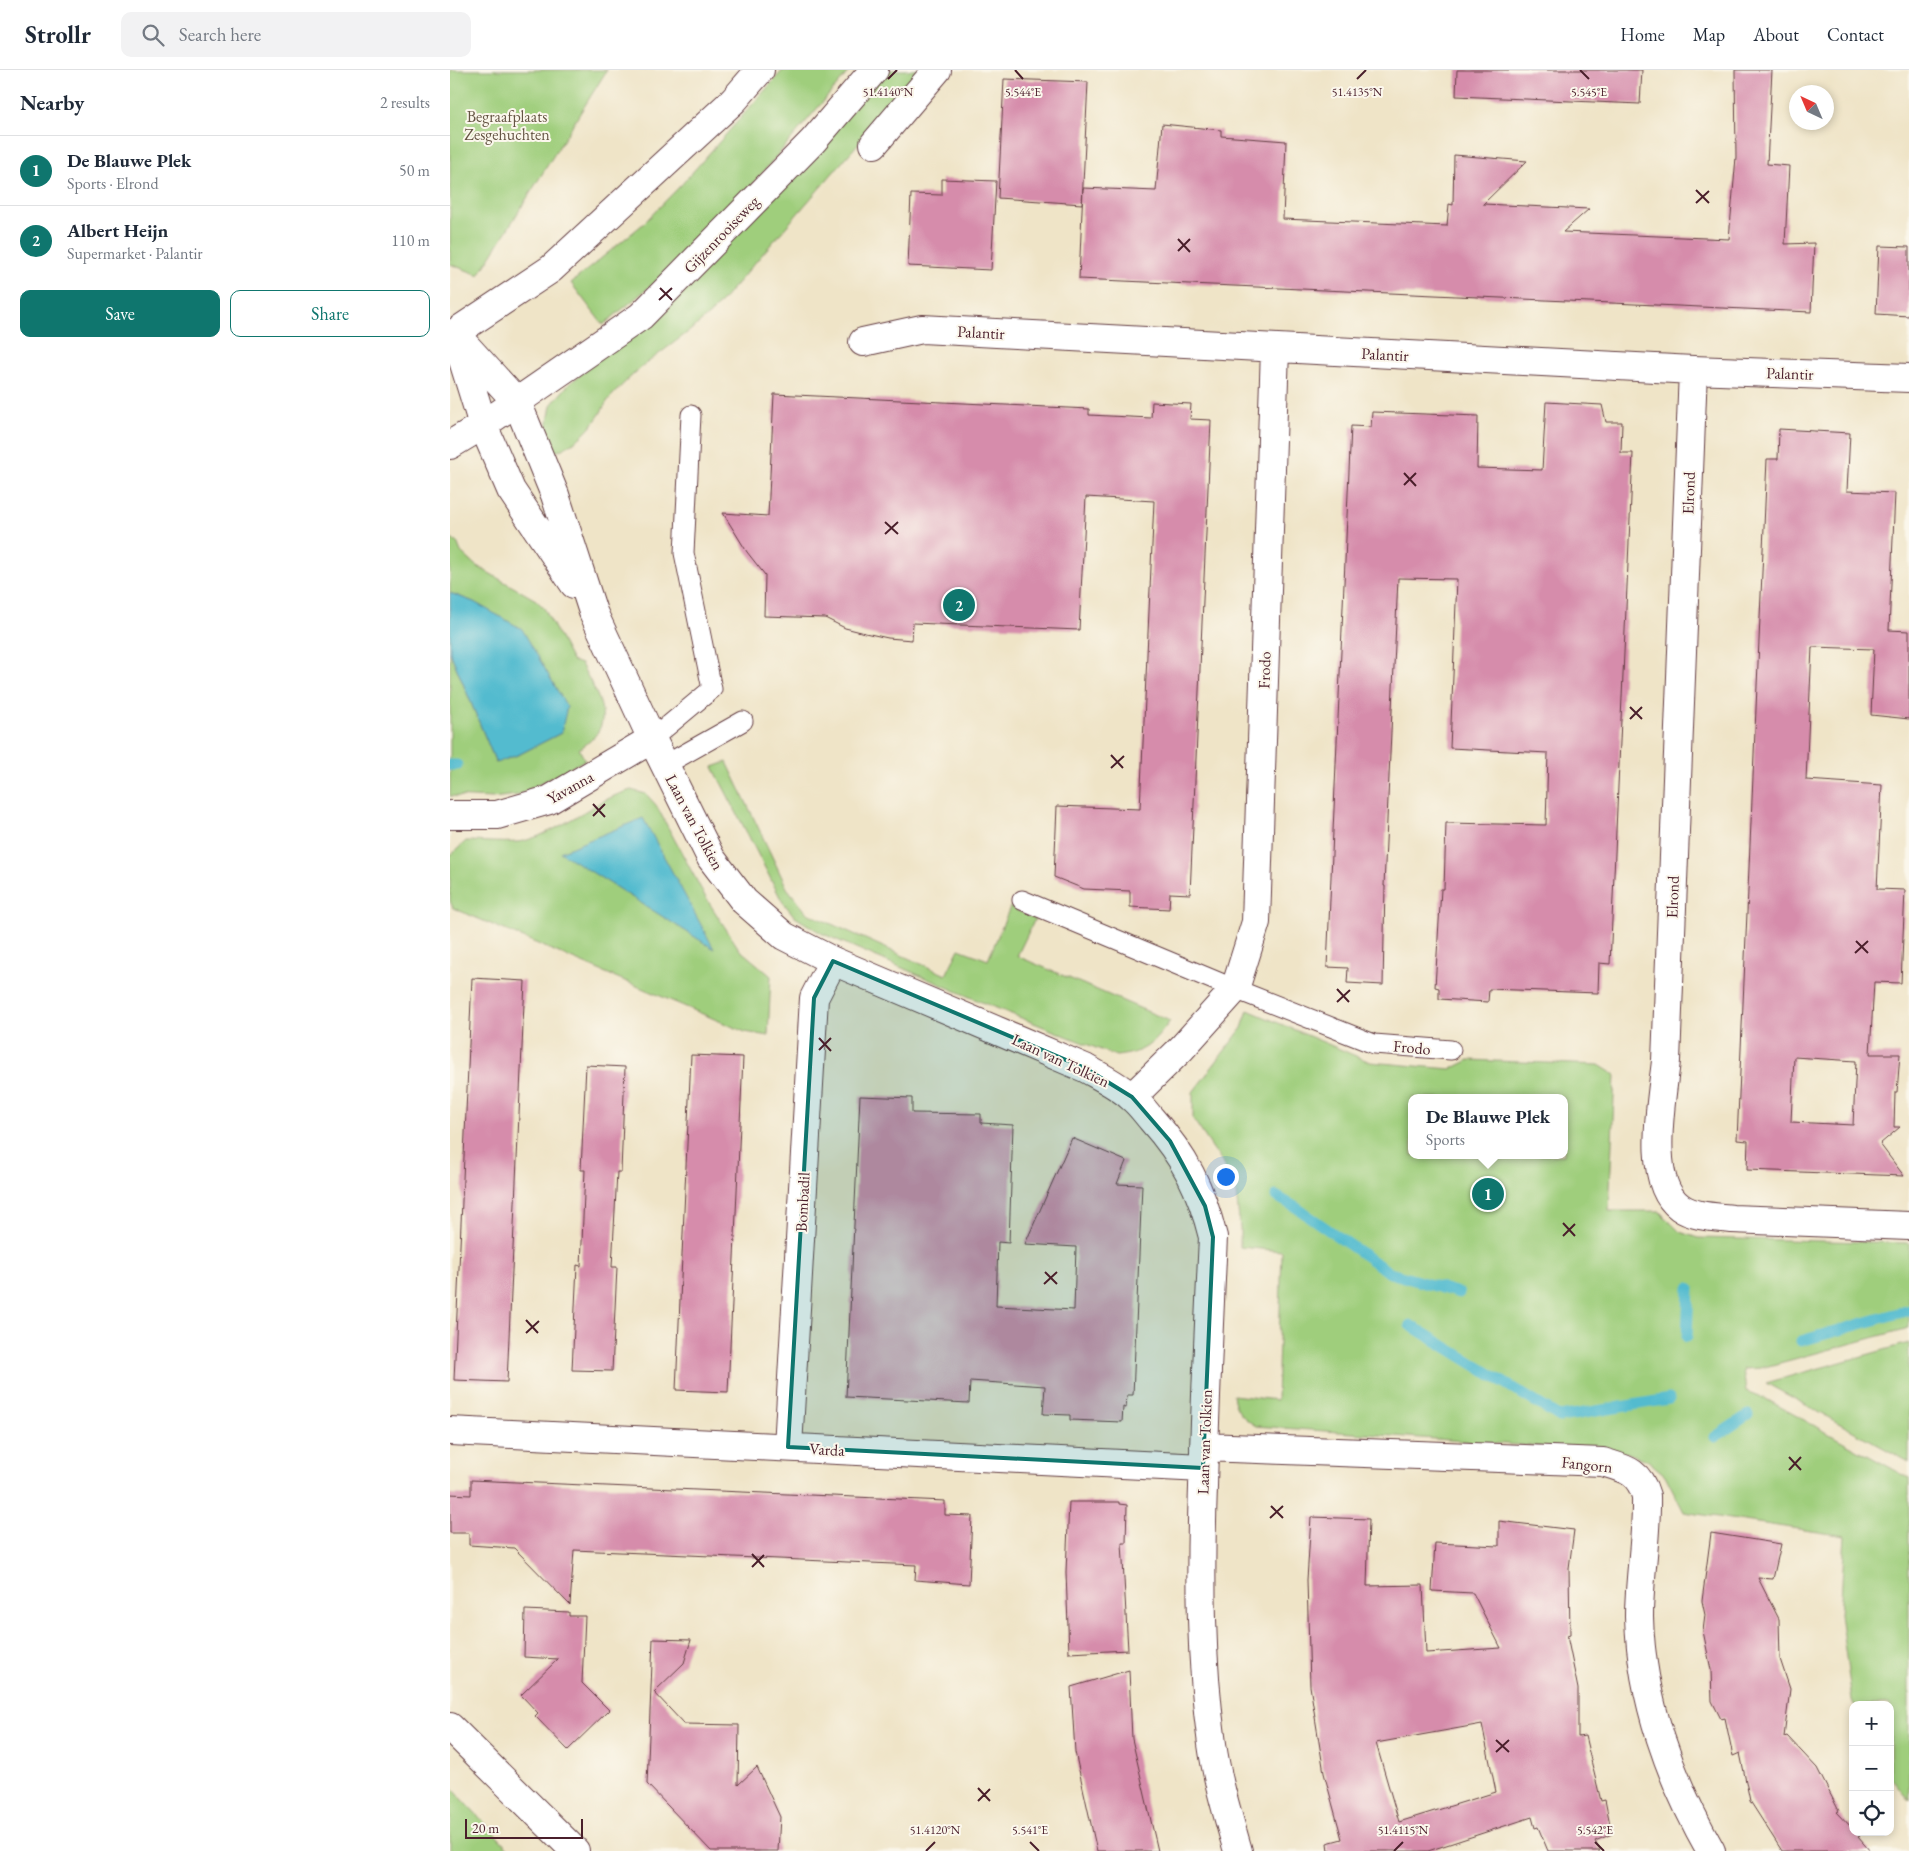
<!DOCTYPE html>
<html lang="en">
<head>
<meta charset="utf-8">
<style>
	body { margin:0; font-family:"EB Garamond",serif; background:#f2f2f3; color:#1f2937 }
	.controls { position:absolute; right:15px; bottom:15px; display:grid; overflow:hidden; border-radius:10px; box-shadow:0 2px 8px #0003 }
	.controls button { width:45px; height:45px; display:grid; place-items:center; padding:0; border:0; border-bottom:1px solid #e0e1e3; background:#fff; color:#1f2937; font:25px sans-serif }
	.compass { position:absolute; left:1339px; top:15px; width:45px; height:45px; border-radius:50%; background:#fff; box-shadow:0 2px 8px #0003; rotate:316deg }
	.scale { position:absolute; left:15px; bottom:12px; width:118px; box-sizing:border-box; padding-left:5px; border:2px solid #4a1f2b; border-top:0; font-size:14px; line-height:18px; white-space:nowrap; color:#4a1f2b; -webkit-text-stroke:4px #fbf7ec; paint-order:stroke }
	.you { position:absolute; left:775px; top:1106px; width:18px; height:18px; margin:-12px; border:4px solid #fff; border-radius:50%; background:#1a73e8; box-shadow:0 0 0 8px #1a73e833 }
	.badge { display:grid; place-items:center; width:32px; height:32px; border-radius:50%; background:#0f766e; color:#fff; font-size:16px; font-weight:700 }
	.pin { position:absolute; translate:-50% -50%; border:2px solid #fff; box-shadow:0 1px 5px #0006 }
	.popup { position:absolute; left:958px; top:1024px; width:160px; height:65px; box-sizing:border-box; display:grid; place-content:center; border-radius:10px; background:#fff; filter:drop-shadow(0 1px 4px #0005); font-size:16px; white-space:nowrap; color:#747a83 }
	.popup b { font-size:19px; color:#1f2937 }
	.popup::after { content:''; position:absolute; left:50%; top:100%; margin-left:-10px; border:10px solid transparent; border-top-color:#fff }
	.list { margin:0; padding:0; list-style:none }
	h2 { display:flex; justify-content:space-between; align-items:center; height:65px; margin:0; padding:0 20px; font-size:21px }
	h2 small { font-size:16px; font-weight:400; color:#747a83 }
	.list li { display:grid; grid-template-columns:32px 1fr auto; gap:15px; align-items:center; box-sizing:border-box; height:70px; padding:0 20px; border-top:1px solid #e0e1e3 }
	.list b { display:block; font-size:19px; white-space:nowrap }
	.list p { margin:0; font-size:16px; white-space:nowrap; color:#747a83 }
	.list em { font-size:16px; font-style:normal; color:#747a83 }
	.actions { display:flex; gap:10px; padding:15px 20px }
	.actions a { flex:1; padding:11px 0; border:1px solid #0f766e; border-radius:10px; text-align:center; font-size:18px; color:#0f766e }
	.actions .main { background:#0f766e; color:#fff }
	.icon { flex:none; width:28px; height:28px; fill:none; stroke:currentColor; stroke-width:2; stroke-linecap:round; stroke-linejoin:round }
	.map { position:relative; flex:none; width:1459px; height:1781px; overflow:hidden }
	header { display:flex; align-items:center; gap:30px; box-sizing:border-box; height:70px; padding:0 25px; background:#fff; border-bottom:1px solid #e0e1e3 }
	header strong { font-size:24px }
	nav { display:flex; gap:28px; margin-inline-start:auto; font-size:18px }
	.search { width:350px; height:45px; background:#f2f2f3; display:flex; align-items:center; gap:12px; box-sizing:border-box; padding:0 18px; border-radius:10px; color:#747a83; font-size:19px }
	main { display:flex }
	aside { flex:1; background:#fff }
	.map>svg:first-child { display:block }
</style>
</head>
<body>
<header>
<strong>Strollr</strong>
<div class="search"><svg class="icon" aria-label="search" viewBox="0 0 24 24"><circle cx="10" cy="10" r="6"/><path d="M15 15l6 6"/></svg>Search here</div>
<nav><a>Home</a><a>Map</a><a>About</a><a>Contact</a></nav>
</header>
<main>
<aside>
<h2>Nearby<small>2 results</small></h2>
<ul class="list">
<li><span class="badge">1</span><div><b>De Blauwe Plek</b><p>Sports · Elrond</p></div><em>50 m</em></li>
<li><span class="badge">2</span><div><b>Albert Heijn</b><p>Supermarket · Palantir</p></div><em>110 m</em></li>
</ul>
<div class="actions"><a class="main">Save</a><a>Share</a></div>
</aside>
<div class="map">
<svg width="1459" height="1781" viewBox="0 0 1459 1781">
	<rect width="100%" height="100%" fill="#fbf7ec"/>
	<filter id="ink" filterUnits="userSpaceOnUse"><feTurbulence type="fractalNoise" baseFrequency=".02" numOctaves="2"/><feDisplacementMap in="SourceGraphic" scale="10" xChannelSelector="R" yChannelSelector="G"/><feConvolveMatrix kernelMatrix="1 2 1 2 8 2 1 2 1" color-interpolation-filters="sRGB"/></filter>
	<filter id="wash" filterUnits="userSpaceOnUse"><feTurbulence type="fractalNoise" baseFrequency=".0096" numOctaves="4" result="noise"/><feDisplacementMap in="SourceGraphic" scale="20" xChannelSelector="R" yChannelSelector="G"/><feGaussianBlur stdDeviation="1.12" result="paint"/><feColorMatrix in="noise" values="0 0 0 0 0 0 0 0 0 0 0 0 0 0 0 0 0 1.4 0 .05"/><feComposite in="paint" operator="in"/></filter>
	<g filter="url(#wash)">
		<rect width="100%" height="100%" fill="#efe4c7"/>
		<path fill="#9fce7c" stroke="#747654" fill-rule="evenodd" d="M0,0H157L29,205L0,194Z
			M333,0H400L290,129L203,214L153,255L121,213L193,154L232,114Z
			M432,0H472L264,240C240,263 212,280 186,302C177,310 168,319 159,329C154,335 151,344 145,351C134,367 118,378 100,384L96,363L101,335L119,314L198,250Z
			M0,470H3L7,472L11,482L25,495L86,530L94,538L122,591L131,594C148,627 170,654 129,679L135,690L68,725L42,728L0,726V582L46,693L70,684L111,663L24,532L0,523Z
			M277,692L337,818L357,843L496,905L509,879L538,890L560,837L585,849L567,886L720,951C703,974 695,983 666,986L529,931L371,863L345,847L332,831L263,697Z
			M181,720L196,724L206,735L256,828L289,879L321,906L318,966L295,962L3,838L0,831V786L16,771C31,771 60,774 74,771C113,761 143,730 181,720Z
			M798,940L920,992L1001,999L1019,990L1149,995L1165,1005L1159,1141H1209L1230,1162L1248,1168L1459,1173V1258L1311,1298L1293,1299L1296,1321L1316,1329L1459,1408V1730L1440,1706V1635H1404L1402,1630L1390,1544L1395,1466L1234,1442L1215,1405L1197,1390L1178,1383L806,1356C793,1348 785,1341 783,1325L827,1330L832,1181L790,1177V1158L786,1122L772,1092L743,1049V1022L792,958ZM962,1028H1114V1085H962Z
			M1459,1273V1392L1316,1313Z
			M0,1716L61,1781H0Z"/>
		<path fill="#52bbcf" stroke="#4e6d7d" d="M0,523L24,532L72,559L117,637L111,663L70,684L46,693L0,582Z
			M193,748L264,879L110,782Z"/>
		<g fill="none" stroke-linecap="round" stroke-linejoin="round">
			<path stroke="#52bbcf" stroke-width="11" d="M0,695H7
				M826,1126L847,1138L940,1203L1009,1223
				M960,1255L1110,1347L1219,1329
				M1237,1267L1239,1218
				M1351,1271L1459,1240
				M1265,1367L1298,1345"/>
		</g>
		<g id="blocks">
			<path fill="#d68cab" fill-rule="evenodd" d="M1007,0H1192L1190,34L1006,26Z
				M1285,0H1322L1317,94L1339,96L1335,174L1364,173L1361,242L629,209L633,118L706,121L712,54L771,60V66L836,71L833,149L997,156L999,134L1003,135L1004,85L1077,91L1033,134L1139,139L1113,162L1279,169L1286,87Z
				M554,9L638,12L632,134L548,128Z
				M492,109L546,111L541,200L458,196L461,124L492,125Z
				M1429,176L1459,177V246L1426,244Z
				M324,324L639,339V345L701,348L702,332L741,334L740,349L761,350L740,824L720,823L719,839L680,837V821L634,819L604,807L607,736L690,739L704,431L636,427L629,560L463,553L462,570L438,568L415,563L395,558L375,548L314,546L315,505L297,482L273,443L318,446Z
				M1096,332L1152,335L1156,352H1172L1171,383H1183L1160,894L1149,893L1148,923L1039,919L1038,932L989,929V918L985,917L991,819H994L996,753L1096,755L1098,683L1000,678L1007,509L948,508L934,816H935L933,915L897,913L898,898L877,897L901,356L921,357L922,342L1028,346L1027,398L1092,400Z
				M1329,359L1400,363L1397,421L1445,423L1439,560L1459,561V649L1421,645L1424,579L1362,577L1356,710L1432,715L1427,819L1455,820L1451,913L1424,912L1420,984H1450L1447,1022H1445L1444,1057H1450L1430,1074L1454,1106L1297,1100L1298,1071L1287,1070L1317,389H1328ZM1344,987L1406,991L1403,1055L1341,1052Z
				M22,908L75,911L57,1312L4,1310Z
				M241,985L293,987L278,1322L226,1320Z
				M136,995L175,997L171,1102H167L162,1197H167L162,1301L122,1300L127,1195L131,1196L135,1100H131Z
				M410,1026L462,1028V1043L531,1044V1053L563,1055L559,1173L548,1172L546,1236L624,1240L626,1177L575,1174L622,1068L676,1091L667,1114L692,1115L683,1325H677L676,1338L673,1337L672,1352L620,1350V1345L593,1344L595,1316L520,1311L519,1333L396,1327Z
				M21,1410L495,1431V1445L522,1446L519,1514L465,1510L466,1495L124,1480L120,1535L64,1478L19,1475V1463H0V1424L21,1425Z
				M619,1432H669V1434L677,1435L676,1473H672L678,1580L619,1583L616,1502Z
				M861,1447L919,1449L917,1516L973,1515L976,1583L1051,1578L1023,1523L982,1521L985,1473L1049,1476V1451L1124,1460L1119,1498L1120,1565L1117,1566L1128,1619V1667L1135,1666L1151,1731L1155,1730L1162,1764L1145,1771L1150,1781H1098L1088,1757L1085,1758L1082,1747L978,1781H878L877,1773L892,1769L874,1703L860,1616L857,1510ZM1032,1654L1046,1722L949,1752L926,1673Z
				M1261,1463L1331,1474L1323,1509L1308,1508L1329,1549L1330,1589L1340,1619L1334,1667L1337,1666L1367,1698L1389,1741L1387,1742L1403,1759V1762H1406L1410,1766L1408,1767L1420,1781H1332L1300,1731L1290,1683L1283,1686L1275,1648L1271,1649L1262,1631L1261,1600L1253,1561L1255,1545L1252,1531Z
				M75,1540L119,1542V1546H135L132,1613L159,1640L118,1680L85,1646L88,1643L71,1625L108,1589L74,1587Z
				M203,1569L241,1570L234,1593L204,1622L234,1654L289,1655L288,1715L307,1697L330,1747L328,1781H261L197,1714Z
				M679,1600L682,1669L708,1781H647L625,1682L621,1617Z"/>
		</g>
	</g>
	<g filter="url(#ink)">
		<use href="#blocks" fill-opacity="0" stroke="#633d42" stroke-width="1"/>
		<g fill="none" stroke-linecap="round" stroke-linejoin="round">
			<g stroke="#633d42" stroke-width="21">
				<path id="service" d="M202,669L262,619L234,483L241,345
					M215,695L293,651
					M572,830L785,919L924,974L1001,980"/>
			</g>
			<g stroke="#633d42" stroke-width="30">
				<path id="minor" d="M424,74L487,0
					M5,264L67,332L105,425L143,542L202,669L261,788L294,831L334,866L383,891L635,998C651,1007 668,1015 681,1027C689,1033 695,1042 702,1050C735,1087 751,1119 763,1167C759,1251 755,1334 753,1417C750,1503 750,1589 762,1674C767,1710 778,1746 788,1781
					M7,271L33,355L61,420L124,514
					M413,272L472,259L1243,300L1459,308
					M1243,300L1216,991C1212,1029 1195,1112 1230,1137C1244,1147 1266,1147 1282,1149L1459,1156
					M0,745H47L99,730L202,669
					M682,1027L732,978L785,919L806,852L825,279
					M0,1361L753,1398
					M338,1377L364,928L383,891
					M754,1377L1153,1392C1176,1399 1189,1401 1196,1426C1197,1467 1189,1507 1189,1547C1191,1629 1221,1711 1261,1781
					M0,1657L125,1781"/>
			</g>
			<g stroke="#633d42" stroke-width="30">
				<path id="secondary" d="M0,266L101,199L284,30L310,0
					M0,375L33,355L191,246L363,71L424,0"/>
			</g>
			<use href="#service" stroke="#fff" stroke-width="19"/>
			<use href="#minor" stroke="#fff" stroke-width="28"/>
			<use href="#secondary" stroke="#fff" stroke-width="28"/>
		</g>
	</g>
	<path fill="#0f766e" fill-opacity="0.2" stroke="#0f766e" stroke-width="4" stroke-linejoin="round" d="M383,891L635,998L682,1027L720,1071L755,1136L763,1167L753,1398L338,1377L364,928Z"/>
	<path fill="none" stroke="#4a1f2b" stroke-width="2" d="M565,0L573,9M1130,0L1139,9M438,9L447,0M907,9L916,0M1246,120L1259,133M1246,133L1259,121M728,169L740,182M728,181L740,169M210,218L222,230M209,230L222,218M954,403L966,416M954,415L966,403M435,452L448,464M435,464L448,452M1180,637L1192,649M1180,649L1192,637M661,685L673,698M661,698L674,686M143,734L155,747M143,746L155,734M1406,871L1418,883M1405,883L1418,871M887,919L899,932M887,932L900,920M369,968L381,981M369,980L381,968M1113,1153L1125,1166M1113,1166L1125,1154M595,1202L607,1214M594,1214L607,1202M76,1250L88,1263M76,1263L89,1251M1339,1387L1351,1400M1339,1400L1351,1387M821,1436L833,1448M820,1448L833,1436M302,1484L314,1497M302,1497L314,1485M1046,1670L1059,1682M1046,1682L1059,1670M528,1718L540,1731M528,1731L540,1719M580,1772L589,1781M1145,1772L1154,1781M476,1781L485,1772M944,1781L953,1772"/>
	<g text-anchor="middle" stroke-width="4" stroke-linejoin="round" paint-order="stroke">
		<g font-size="16" fill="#645443" stroke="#fbf7ec">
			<text x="57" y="52">Begraafplaats<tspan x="57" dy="18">Zesgehuchten</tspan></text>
		</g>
		<g font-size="16" fill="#4a1f2b" stroke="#fbf7ec">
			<text transform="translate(271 164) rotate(-46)" y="6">Gijzenrooiseweg</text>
			<text transform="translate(531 262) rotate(3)" y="6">Palantir</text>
			<text transform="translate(935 284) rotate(3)" y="6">Palantir</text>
			<text transform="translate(1340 303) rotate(2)" y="6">Palantir</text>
			<text transform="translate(1238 423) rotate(-88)" y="6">Elrond</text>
			<text transform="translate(814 600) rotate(-88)" y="6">Frodo</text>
			<text transform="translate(120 717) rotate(-29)" y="6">Yavanna</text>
			<text transform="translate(245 752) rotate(62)" y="6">Laan van Tolkien</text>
			<text transform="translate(1222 827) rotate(-88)" y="6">Elrond</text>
			<text transform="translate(962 977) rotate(5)" y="6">Frodo</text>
			<text transform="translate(611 990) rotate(25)" y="6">Laan van Tolkien</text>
			<text transform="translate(352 1132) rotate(-87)" y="6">Bombadil</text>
			<text transform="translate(754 1372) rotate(-88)" y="6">Laan van Tolkien</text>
			<text transform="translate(377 1379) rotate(3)" y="6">Varda</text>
			<text transform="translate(1137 1394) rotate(6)" y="6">Fangorn</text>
		</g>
	</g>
	<g font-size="12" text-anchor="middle" fill="#4a1f2b" stroke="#fbf7ec" stroke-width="4" stroke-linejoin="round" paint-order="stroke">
		<text x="438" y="26">51.4140°N</text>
		<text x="907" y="26">51.4135°N</text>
		<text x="573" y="26">5.544°E</text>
		<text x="1139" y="26">5.545°E</text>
		<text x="580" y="1764">5.541°E</text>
		<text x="1145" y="1764">5.542°E</text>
		<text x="485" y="1764">51.4120°N</text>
		<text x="953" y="1764">51.4115°N</text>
	</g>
</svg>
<div class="controls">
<button>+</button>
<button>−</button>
<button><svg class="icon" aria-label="locate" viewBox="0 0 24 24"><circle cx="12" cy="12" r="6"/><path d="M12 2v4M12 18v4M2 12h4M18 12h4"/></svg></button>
</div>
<svg class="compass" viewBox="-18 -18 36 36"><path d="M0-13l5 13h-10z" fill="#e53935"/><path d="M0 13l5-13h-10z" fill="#747a83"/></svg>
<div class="scale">20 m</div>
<div class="you"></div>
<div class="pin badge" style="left:1038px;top:1124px">1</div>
<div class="popup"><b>De Blauwe Plek</b>Sports</div>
<div class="pin badge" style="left:509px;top:535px">2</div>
</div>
</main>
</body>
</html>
